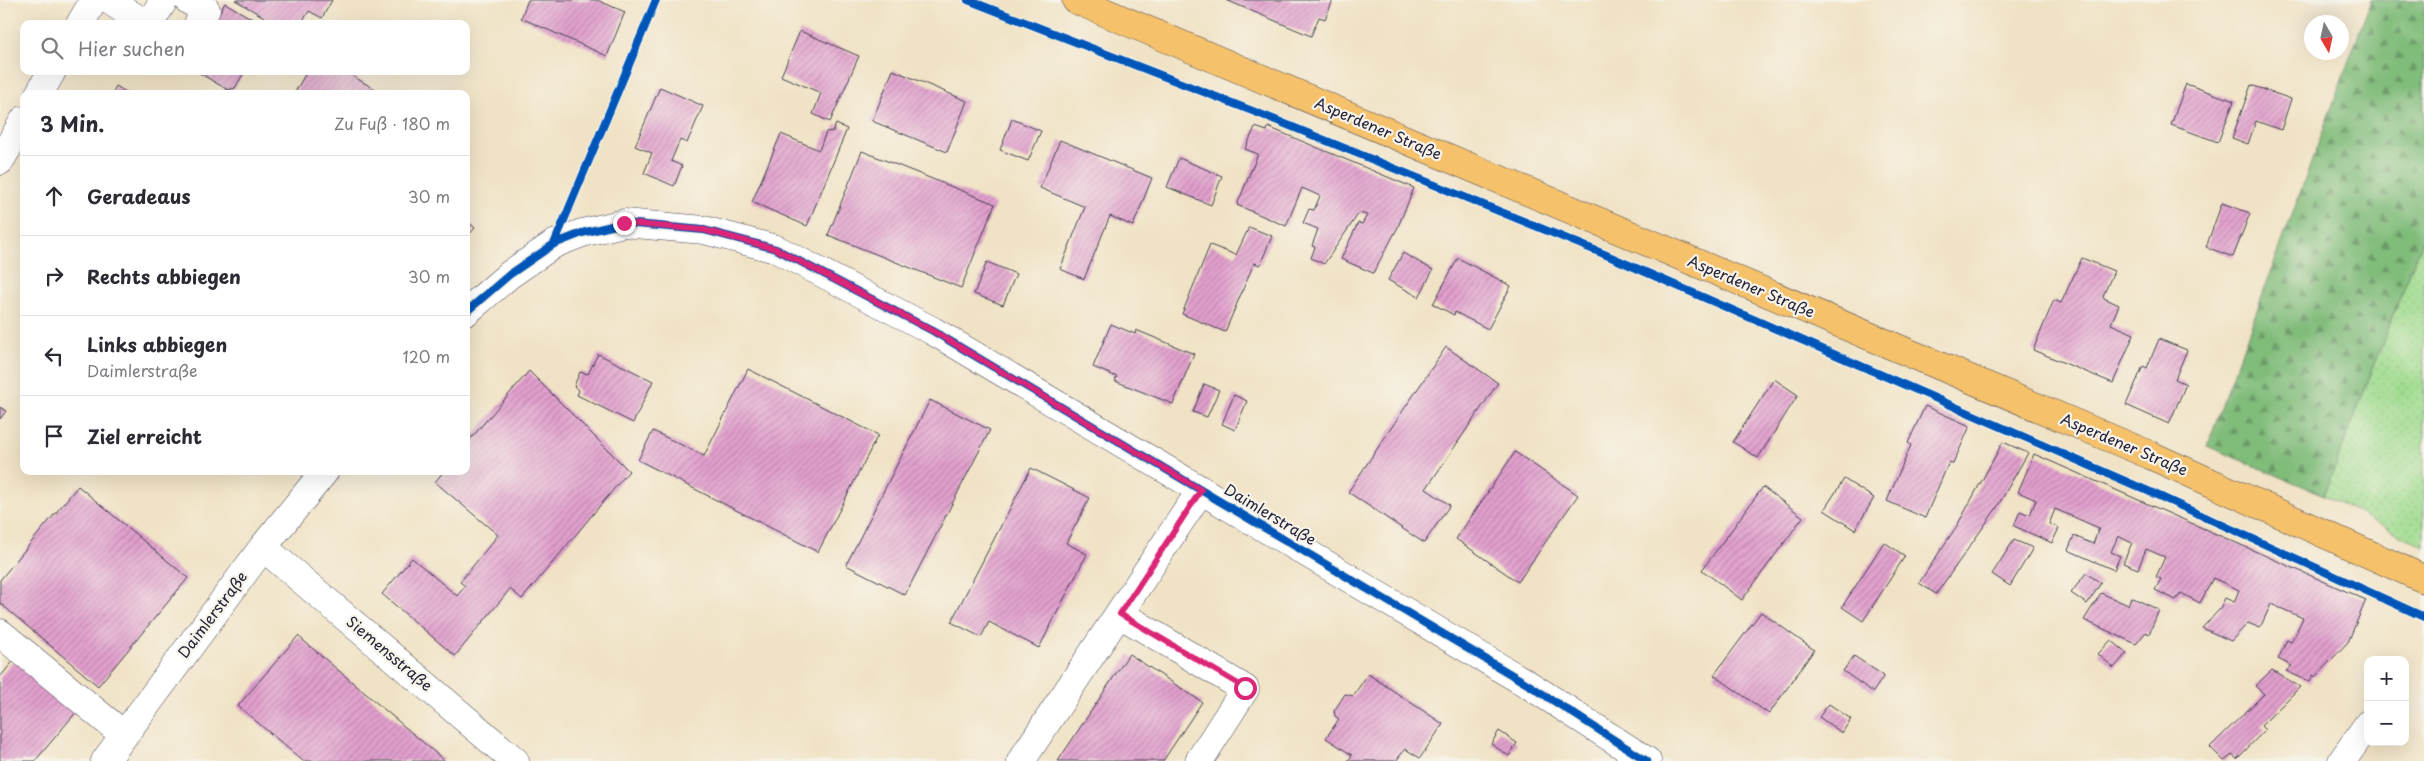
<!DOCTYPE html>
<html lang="de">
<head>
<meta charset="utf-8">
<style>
	body { margin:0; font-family:"Playpen Sans",sans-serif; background:#f7f7f7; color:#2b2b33 }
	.controls { position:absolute; right:15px; bottom:15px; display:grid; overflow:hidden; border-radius:10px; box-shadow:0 5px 20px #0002 }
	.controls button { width:45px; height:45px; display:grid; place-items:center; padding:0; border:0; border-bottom:1px solid #e1e1e2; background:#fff; color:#2b2b33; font:25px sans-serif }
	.compass { position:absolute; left:2304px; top:15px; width:45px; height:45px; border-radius:50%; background:#fff; box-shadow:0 5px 20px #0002; rotate:171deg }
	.stop { position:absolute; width:15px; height:15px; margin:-11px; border:4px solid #db2777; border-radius:50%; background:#fff }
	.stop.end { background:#db2777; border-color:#fff; box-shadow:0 1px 5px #0008 }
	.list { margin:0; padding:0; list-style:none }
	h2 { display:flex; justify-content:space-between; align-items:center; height:65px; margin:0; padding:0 20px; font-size:21px }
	h2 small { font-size:16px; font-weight:400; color:#7c7c81 }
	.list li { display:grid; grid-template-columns:32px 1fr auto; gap:15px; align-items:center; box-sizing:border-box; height:80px; padding:0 20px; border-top:1px solid #e1e1e2 }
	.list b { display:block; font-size:19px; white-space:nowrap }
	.list p { margin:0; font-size:16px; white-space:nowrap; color:#7c7c81 }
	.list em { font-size:16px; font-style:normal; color:#7c7c81 }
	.icon { flex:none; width:28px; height:28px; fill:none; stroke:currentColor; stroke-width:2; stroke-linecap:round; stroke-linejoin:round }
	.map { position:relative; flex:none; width:2424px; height:761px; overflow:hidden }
	.search { position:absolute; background:#fff; box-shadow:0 5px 20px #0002; left:20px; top:20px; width:450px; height:55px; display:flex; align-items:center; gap:12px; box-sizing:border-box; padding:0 18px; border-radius:10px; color:#7c7c81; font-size:19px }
	.panel { position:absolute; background:#fff; box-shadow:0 5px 20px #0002; left:20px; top:90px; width:450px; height:385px; border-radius:10px }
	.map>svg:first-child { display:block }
</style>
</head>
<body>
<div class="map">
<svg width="2424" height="761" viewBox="0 0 2424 761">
	<defs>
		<pattern id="grass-dots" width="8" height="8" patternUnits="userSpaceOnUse" patternTransform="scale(1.25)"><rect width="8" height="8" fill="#a0dc90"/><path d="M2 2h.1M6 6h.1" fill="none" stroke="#8abc7d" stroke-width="1.8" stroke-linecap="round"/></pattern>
		<pattern id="forest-firs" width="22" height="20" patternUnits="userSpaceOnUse" patternTransform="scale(1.25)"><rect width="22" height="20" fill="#80bc7a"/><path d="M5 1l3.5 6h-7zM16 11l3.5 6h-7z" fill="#689865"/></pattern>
		<pattern id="building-hatch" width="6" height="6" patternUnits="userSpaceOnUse" patternTransform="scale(1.25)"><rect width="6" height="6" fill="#e2a0ce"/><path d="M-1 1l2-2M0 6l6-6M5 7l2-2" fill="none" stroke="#b782a8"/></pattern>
	</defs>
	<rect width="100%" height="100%" fill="#f7f3e8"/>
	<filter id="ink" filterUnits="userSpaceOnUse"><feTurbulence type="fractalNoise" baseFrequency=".02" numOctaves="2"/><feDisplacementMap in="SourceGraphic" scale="10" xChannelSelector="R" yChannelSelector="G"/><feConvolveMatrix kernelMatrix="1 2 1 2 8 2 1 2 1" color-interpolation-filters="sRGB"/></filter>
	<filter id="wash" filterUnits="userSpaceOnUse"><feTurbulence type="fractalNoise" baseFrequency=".0096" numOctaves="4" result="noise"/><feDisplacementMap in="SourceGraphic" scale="20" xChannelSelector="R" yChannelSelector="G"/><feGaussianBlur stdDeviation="1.12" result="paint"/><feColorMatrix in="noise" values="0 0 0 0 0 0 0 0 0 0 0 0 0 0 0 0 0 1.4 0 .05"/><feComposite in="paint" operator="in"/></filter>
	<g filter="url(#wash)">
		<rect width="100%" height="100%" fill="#f0e2c4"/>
		<path fill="url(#grass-dots)" stroke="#617f66" d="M2424,236V547L2324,495Z"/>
		<path fill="url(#forest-firs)" stroke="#516f5a" d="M2371,0H2424V236L2324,495L2207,446Z"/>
		<g id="blocks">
			<path fill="url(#building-hatch)" d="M235,0H332L322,18L309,11L301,24H261L264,17Z
				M528,0H597L625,12L607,56L521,18Z
				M1226,0H1333L1325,19L1319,17L1311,36Z
				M225,3L261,24H213Z
				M800,31L859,56L830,122L813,114L821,93L781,76Z
				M893,70L967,101L947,152L872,121Z
				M196,71H245L235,88L228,90Z
				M307,71H344L383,94H294Z
				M2186,84L2234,101L2218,142L2171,125Z
				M2251,85L2291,99L2281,130L2256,121L2248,144L2232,138Z
				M116,86L129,94H112Z
				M660,87L703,106L687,143L680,140L671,161L682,166L674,186L644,173L652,153L635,146Z
				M1012,119L1041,131L1028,161L1000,150Z
				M836,124L847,129L807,226L752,202L781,134L819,150L826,132L833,131Z
				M1255,127L1267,131L1268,127L1414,188L1397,229L1373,273L1341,259L1358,223L1362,224L1367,215L1359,213L1324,264L1311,258L1315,247L1312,246L1318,229L1303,223L1309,209L1314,210L1320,196L1302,188L1286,226L1237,205L1258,154L1245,149Z
				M1060,140L1152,178L1133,226L1110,216L1084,279L1060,269L1085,207L1040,188Z
				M862,151L995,204L961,288L828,235Z
				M1179,158L1222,176L1211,205L1167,187Z
				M2222,203L2250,213L2233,257L2206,247Z
				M466,220L475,228L466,238Z
				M1249,227L1272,236L1260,265L1254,263L1225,332L1182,314L1210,245L1236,255Z
				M1403,253L1433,270L1419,297L1388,280Z
				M1458,258L1511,286L1488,329L1455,312L1454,315L1433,304Z
				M2082,258L2114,271L2103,296L2104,298L2119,305L2111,324L2134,334L2113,383L2033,350L2054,300L2061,303Z
				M987,262L1016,274L1003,305L974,294Z
				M1111,324L1135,334L1136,330L1194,354L1173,404L1115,381L1117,377L1093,367Z
				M2159,339L2187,350L2175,379L2186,384L2169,424L2126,405L2143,366L2147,368Z
				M1446,347L1498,383L1426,489L1450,505L1424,543L1348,492Z
				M598,354L653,381L633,423L577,395L579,391L574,386L580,372L588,374Z
				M748,369L878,435L818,552L638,460L653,431L704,456Z
				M529,371L629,471L522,599L510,589L455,656L382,594L412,558L457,596L465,586L460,582L498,535L435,482L444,471H466V444Z
				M1774,379L1798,395L1758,458L1733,442Z
				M1204,384L1219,390L1207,417L1193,412Z
				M1234,395L1247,401L1235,430L1222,424Z
				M930,400L990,430L905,595L846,565Z
				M1925,406L1970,426L1953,464L1949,462L1925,518L1887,501L1911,445L1908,443Z
				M0,407L6,411L0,419Z
				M2003,442L2028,453L1996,509L1936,594L1919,583L1958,524Z
				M1515,452L1578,495L1518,582L1456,539Z
				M2034,454L2366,600L2348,642L2315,677L2313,675L2310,682L2286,671L2292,666L2278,659L2287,640L2291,642L2303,618L2271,604L2260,628L2248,623L2231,641L2202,628L2219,610L2225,598L2234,602L2239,590L2213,578L2200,603L2181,593L2176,600L2155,590L2161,579L2156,577L2165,557L2146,549L2138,569L2123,563L2132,543L2118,536L2111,552L2120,556L2114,570L2068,550L2074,536L2093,544L2099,528L2055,509L2049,524L2059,528L2052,543L2014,526L2020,511L2030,515L2036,500L2018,492Z
				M1031,468L1090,498L1066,543L1087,554L1039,648L989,622L981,637L951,622Z
				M1844,479L1874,498L1855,530L1824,510Z
				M78,486L188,578L98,686L0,603V580Z
				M1763,487L1803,517L1742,600L1702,570Z
				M2014,540L2033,548L2010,586L1992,574Z
				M1884,542L1905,556L1863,621L1842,607Z
				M2086,573L2101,583L2087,604L2071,593Z
				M2101,593L2128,605L2131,597L2159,610L2149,634L2146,632L2136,644L2084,620Z
				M1761,612L1814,650L1769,714L1714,675Z
				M298,636L445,761H303L238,706Z
				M2111,640L2127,653L2114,668L2098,654Z
				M1129,654L1202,702L1163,761H1058Z
				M1854,656L1884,676L1873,692L1843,671Z
				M16,658L78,710L35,761H0V677Z
				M2272,670L2300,687L2261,726L2265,730L2237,759L2232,755L2224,761L2210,747L2264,694L2255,686Z
				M1368,674L1443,724L1420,758L1405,749L1396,761H1348L1352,755L1326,738L1339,719L1335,716L1334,711L1345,694L1353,696Z
				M1829,704L1851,719L1842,733L1819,717Z
				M1499,731L1517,743L1509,756L1491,744Z"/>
		</g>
	</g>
	<g filter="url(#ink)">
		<use href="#blocks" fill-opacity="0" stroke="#413f50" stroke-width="1"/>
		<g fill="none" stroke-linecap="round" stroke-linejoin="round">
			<g stroke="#413f50" stroke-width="29">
				<path id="minor" d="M109,0L145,24
					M188,0L206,10L198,24
					M80,24L94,0
					M149,24L164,0
					M39,94L52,71
					M0,161L24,120
					M466,312L509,275L554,244L582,233L624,223L704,230L776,249L933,331L1529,685L1647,761
					M263,547L515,761
					M1120,614L1245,689L1199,761
					M0,633L124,735
					M105,761L263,547L325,471
					M1021,761L1201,490
					M2342,761L2368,724"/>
			</g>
			<g stroke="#413f50" stroke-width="29">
				<path id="major" d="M1076,0L2150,455L2424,579"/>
			</g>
			<use href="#minor" stroke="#fff" stroke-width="28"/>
			<use href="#major" stroke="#f5c16b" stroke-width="28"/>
			<g stroke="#f7f3e8" stroke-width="11">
				<path id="cycleway" d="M968,0L1273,119L1604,254L2148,491L2424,617
					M554,244L656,0
					M466,312L509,275L554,244L582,233L624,223L704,230L776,249L933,331L1529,685L1647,761"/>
			</g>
			<use href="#cycleway" stroke="#0057b8" stroke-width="8"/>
		</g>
	</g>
	<g fill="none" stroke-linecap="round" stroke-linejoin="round" filter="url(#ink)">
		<path stroke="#db2777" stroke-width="6" d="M624,223L704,230L776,249L933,331L1201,490L1120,614L1245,688"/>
	</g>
	<g text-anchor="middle" stroke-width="4.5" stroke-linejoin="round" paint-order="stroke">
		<g font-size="15" fill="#22223b" stroke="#f7f3e8">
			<text transform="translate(1378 129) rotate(23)" y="5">Asperdener Straße</text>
			<text transform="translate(1751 287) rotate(23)" y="5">Asperdener Straße</text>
			<text transform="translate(2124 445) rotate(23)" y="5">Asperdener Straße</text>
			<text transform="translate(1270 515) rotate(31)" y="5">Daimlerstraße</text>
			<text transform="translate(213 615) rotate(-53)" y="5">Daimlerstraße</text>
			<text transform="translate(389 654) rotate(40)" y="5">Siemensstraße</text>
		</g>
	</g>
</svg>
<div class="controls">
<button>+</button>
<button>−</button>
</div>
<svg class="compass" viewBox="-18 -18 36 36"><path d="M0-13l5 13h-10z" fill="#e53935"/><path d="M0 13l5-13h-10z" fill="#7c7c81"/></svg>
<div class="stop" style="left:1245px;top:688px"></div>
<div class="stop end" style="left:624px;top:223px"></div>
<div class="search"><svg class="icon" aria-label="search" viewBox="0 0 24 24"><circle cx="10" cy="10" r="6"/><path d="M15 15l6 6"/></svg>Hier suchen</div>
<section class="panel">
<h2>3 Min.<small>Zu Fuß · 180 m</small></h2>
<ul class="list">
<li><svg class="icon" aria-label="ahead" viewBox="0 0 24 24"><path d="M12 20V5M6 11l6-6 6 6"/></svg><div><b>Geradeaus</b></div><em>30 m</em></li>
<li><svg class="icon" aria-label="right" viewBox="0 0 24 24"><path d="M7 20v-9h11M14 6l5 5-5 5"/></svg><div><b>Rechts abbiegen</b></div><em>30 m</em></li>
<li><svg class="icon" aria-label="left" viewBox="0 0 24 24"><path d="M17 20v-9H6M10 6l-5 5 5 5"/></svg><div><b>Links abbiegen</b><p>Daimlerstraße</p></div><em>120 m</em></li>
<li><svg class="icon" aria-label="arrive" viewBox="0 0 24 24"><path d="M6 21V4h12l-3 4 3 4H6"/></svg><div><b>Ziel erreicht</b></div></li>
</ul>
</section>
</div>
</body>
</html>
